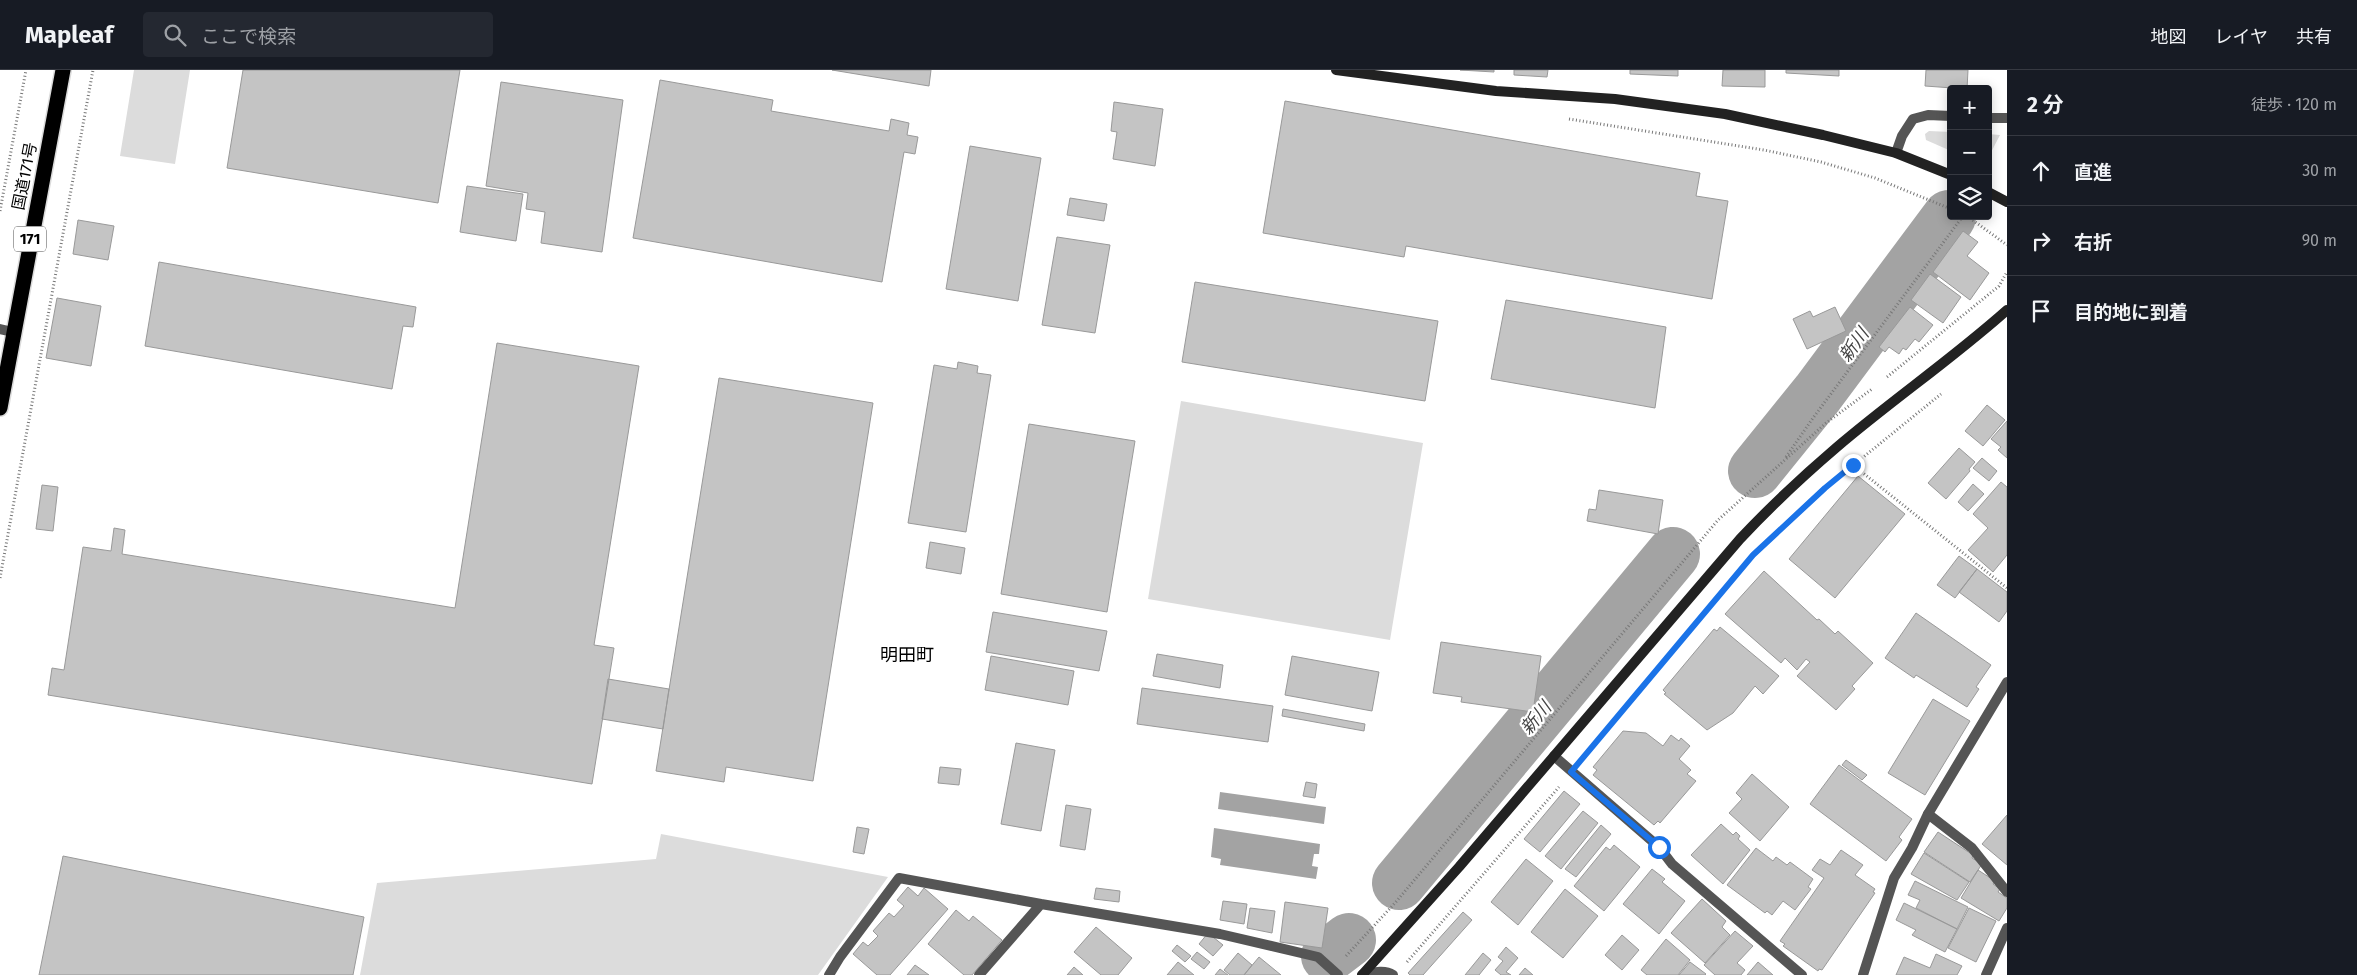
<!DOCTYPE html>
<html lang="ja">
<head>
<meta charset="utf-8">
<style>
	body { margin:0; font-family:"Fira Sans","Noto Sans JP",sans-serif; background:#242831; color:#f1f3f6 }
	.controls { position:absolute; right:15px; top:15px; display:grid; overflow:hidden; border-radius:5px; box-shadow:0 2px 12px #0003 }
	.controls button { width:45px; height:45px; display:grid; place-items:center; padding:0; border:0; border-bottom:1px solid #363941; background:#171b24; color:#f1f3f6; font:25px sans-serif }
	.stop { position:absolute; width:15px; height:15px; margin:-11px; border:4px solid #1a73e8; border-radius:50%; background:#fff }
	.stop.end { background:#1a73e8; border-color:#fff; box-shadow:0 1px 5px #0008 }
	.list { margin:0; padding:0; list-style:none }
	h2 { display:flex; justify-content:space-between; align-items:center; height:65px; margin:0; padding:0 20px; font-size:21px }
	h2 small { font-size:16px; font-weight:400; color:#9ea1a6 }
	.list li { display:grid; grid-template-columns:32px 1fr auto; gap:15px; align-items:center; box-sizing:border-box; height:70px; padding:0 20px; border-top:1px solid #363941 }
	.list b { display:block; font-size:19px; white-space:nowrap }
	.list em { font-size:16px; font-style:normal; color:#9ea1a6 }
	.icon { flex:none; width:28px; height:28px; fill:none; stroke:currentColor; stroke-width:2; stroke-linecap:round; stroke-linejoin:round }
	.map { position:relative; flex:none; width:2007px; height:905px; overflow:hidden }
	header { display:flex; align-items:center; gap:30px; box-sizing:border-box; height:70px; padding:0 25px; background:#171b24; border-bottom:1px solid #363941 }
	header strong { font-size:24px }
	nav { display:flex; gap:28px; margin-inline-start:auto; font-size:18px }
	.search { width:350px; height:45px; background:#242831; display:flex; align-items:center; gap:12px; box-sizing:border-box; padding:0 18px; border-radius:5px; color:#9ea1a6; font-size:19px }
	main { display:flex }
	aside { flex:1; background:#171b24 }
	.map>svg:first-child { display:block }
</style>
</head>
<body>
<header>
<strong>Mapleaf</strong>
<div class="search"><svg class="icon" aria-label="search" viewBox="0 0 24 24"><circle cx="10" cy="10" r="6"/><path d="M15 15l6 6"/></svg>ここで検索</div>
<nav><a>地図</a><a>レイヤ</a><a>共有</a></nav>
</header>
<main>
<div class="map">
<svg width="2007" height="905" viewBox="0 0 2007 905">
	<rect width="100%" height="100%" fill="#fff"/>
	<path fill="#dcdcdc" d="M134,0H190L175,94L120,86Z
		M1929,61L1951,62V81L1926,70L1925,64Z
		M1988,64L2000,65L1988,88Z
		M1181,331L1423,373L1390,570L1148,529Z
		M661,764L888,807L818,905H360L377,813L656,789Z"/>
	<path fill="#a3a3a3" d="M1220,722L1326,737L1324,754L1218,739Z
		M1214,758L1320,774L1319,784H1314L1312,796L1318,797L1316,809L1220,795L1221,789L1211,787Z"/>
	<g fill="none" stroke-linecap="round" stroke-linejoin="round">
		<path stroke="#a3a3a3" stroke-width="54" d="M1755,401L1818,323L1949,147
			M1399,813L1673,484
			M1328,886L1349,870"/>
	</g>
	<path fill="#c4c4c4" stroke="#999" d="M243,0H460L438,133L227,98Z
		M832,0H931L929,16Z
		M1460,0H1494V2Z
		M1514,0H1548L1547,7L1514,5Z
		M1630,0H1678V6L1630,4Z
		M1723,0H1765V17L1722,16Z
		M1786,0H1839V6L1786,3Z
		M1926,0H1968L1967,19L1925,16Z
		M660,10L773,30L771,41L889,61L891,49L909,53L907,65L918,67L915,84L904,82L882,212L633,168Z
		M501,12L623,30L602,182L541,173L545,142L526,139L528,123L486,116Z
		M1285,31L1700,103L1696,126L1728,131L1712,229L1406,176L1404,187L1263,163Z
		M1114,32L1163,39L1155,96L1113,89L1117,62L1111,61Z
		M970,76L1041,88L1018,231L946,219Z
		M467,116L523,124L516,171L460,162Z
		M1070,128L1107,134L1104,151L1067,145Z
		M78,150L114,156L108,190L73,184Z
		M1963,161L1978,172L1967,186L1989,203L1970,230L1933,202Z
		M1057,167L1110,175L1095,263L1042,255Z
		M159,192L416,237L413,257L403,256L392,319L145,276Z
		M1930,204L1961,227L1943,253L1911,230Z
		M1195,212L1438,251L1425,331L1182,292Z
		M57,228L101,236L91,296L46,288Z
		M1506,230L1666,257L1655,338L1491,309Z
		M1835,237L1846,261L1807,279L1793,249L1810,241L1813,247Z
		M1910,237L1933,255L1919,272L1915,269L1906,280L1903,278L1899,284L1889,277L1885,282L1879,277Z
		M497,273L639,296L594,575L614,578L592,714L48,625L52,598L64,600L83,477L111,481L114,458L125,460L122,484L455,538Z
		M958,292L978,296L977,303L991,305L966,462L908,453L934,295L957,299Z
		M719,308L873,333L813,711L726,697L724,712L656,701Z
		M1987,335L2005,350L1983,376L1965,361Z
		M2007,351V388L1998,380L2001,377L1991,369Z
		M1029,354L1135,371L1107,542L1001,524Z
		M1959,378L1975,392L1969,399L1970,401L1946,429L1928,413Z
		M1982,388L1997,401L1989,411L1973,398Z
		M1858,406L1905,444L1835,528L1789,489Z
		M2001,412L2007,417V485L1993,502L1968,480L1988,458L1973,444Z
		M1973,414L1984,424L1968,441L1958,432Z
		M42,415L58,417L53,461L36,459Z
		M1599,420L1663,430L1658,464L1587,451L1589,439L1596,440Z
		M930,472L965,478L961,504L926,498Z
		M1959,486L1977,499L1955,528L1937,515Z
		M1977,499L2007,522V541L1999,552L1959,522Z
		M1764,501L1817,550L1819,549L1835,564L1838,561L1873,593L1852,616L1855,619L1836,640L1797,606L1810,592L1806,589L1797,600L1785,588L1781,593L1725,544Z
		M993,542L1107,561L1099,601L986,582Z
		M1916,543L1991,595L1976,617L1979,619L1967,637L1916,605L1914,608L1885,588Z
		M1720,557L1779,606L1763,624L1755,616L1733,643L1707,660L1664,624L1666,623L1663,620L1714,559L1717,561Z
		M1441,572L1541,586L1533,642L1461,632L1462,627L1433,623Z
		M1157,584L1223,595L1220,618L1153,606Z
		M991,586L1074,601L1068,635L985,620Z
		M1292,586L1379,602L1372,641L1285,625Z
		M608,609L669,619L663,659L602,649Z
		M1142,618L1273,636L1268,672L1137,654Z
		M1933,629L1970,651L1925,725L1888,703Z
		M1283,639L1365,654L1364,661L1282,646Z
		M1623,661L1646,663L1663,676L1671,665L1679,671L1681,668L1690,676L1679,689L1691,700L1687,704L1696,711L1660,753L1658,751L1654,755L1593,705L1597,700L1593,697Z
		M1016,673L1055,680L1041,761L1001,754Z
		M1846,690L1867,705L1862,710L1842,695Z
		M1839,695L1912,749L1899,767L1902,770L1886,791L1810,734Z
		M940,697L961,699L959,715L938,713Z
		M1752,704L1789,737L1760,771L1729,743L1742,729L1736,723Z
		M1306,712L1317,714L1315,728L1303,726Z
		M1564,721L1580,734L1540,782L1524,769Z
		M1066,735L1091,739L1085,780L1060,776Z
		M1583,741L1598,753L1561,799L1545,786Z
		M2007,745V795L1982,774Z
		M1721,754L1733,765L1736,762L1740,766L1738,769L1750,780L1723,814L1691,785Z
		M1601,755L1611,764L1576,807L1565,799Z
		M857,757L869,759L864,784L853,782Z
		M1938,762L1973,785L1972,788L1982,794L1970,812L1924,782Z
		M1614,775L1640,797L1604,841L1574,816L1606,777L1610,780Z
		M1756,778L1773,791L1776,787L1787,795L1790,792L1813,809L1808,817L1811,819L1795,840L1783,831L1772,845L1767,841L1765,843L1727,815Z
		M1841,780L1863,795L1855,805L1875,819L1873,822L1875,823L1822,900L1819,899L1818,901L1783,876L1785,874L1780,871L1824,808L1812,800L1820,789L1830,795Z
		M1924,783L1969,812L1957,830L1911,804Z
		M63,786L364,847L353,905H39Z
		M1526,789L1553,811L1518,855L1491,832Z
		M1652,799L1665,809L1662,812L1685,831L1659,864L1623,834Z
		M1978,800L1995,811L1993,814L2000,819L1998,822L2007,828V838L1999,851L1961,828Z
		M1915,811L1968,837L1957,859L1916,838L1920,830L1908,825Z
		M908,817L918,826L924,818L948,839L890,905H877L853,884L863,872L868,876L878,866L873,861L889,843L894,847L904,836L897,830Z
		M1096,818L1120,821L1119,832L1094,829Z
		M1565,819L1598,846L1563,888L1531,862Z
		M1702,829L1726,851L1722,857L1730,865L1705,893L1671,863Z
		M1223,831L1247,834L1244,854L1220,850Z
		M1285,832L1328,838L1322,878L1280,872Z
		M1904,833L1957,859L1945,882L1912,865L1916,860L1896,850Z
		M1250,838L1275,841L1272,863L1247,858Z
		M1969,838L1996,851L1976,892L1948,878Z
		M956,840L969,851L973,846L1002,870L972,905H964L928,874Z
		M1463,842L1472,850L1423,905H1410L1408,903Z
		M1096,857L1132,888L1118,905H1101L1074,882Z
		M1735,861L1753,876L1737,893L1745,900L1741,905H1715L1704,895Z
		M1208,863L1223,875L1213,886L1199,874Z
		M1622,865L1639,880L1622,900L1605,885Z
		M1666,869L1690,890L1678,905H1647L1641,900Z
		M1177,875L1191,886L1185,892L1172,881Z
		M1506,877L1518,888L1506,902L1511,905H1501L1495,900L1503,891L1498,887Z
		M1197,882L1210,892L1204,899L1191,889Z
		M1238,883L1252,895L1244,905H1230L1224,900Z
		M1483,883L1491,890L1479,905H1465Z
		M1936,884L1962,896L1957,905H1896L1904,887L1930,898Z
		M1259,887L1281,905H1244Z
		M1178,892L1194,905H1167Z
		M1690,892L1706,904L1705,905H1679Z
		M1758,892L1773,905H1747Z
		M915,895L929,905H907Z
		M1074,897L1083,905H1067Z
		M1525,898L1533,905H1519Z
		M1220,899L1228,905H1215Z"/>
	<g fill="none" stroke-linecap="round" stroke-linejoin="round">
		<g stroke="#dbdbdb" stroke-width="18">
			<path id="highway" d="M0,338L63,0"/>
		</g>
		<path stroke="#777" stroke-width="3" stroke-dasharray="1 2.5" stroke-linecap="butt" d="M1569,49L1764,80L1821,92L1875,108L1951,139
			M0,141L26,0
			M1967,146L2007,175
			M1887,307L1999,216L2007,202
			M1786,387L1813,348L1963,146
			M1853,395L2007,518
			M1829,415L1941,324
			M0,508L93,0
			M1585,686L1610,656
			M1346,886L1395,833L1718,450L1826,353L1872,319
			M1407,892L1559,717"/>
		<path stroke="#555" stroke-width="10" d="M0,259L13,262
			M1928,744L1972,778L2007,822"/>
		<path stroke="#555" stroke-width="10" d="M1988,48H2007
			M1896,83L1902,66L1913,49L1928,45L1951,46
			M1554,686L1659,777L1672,794L1802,905
			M829,905L840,887L899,808L1041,834
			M979,905L1041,834L1220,864L1318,887L1338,905
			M1362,905C1372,903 1384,899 1393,905
			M1863,905L1894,808L1912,778L1928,744L2007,612
			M1986,905L2007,858"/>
		<path stroke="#222" stroke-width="10" d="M1336,0L1496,21L1615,29L1725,44L1823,65L1896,83L1951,105
			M1988,122L2007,132
			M1362,905L1459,797L1740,469C1771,436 1803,406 1837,377C1892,330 1952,289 2007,240"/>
		<use href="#highway" stroke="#000" stroke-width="15"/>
	</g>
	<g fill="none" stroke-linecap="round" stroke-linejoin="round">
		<path stroke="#1a73e8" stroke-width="6" d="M1659,777L1571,702L1753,485L1825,418L1853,395"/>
	</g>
	<g text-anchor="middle" stroke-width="4.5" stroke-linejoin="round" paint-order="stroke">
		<rect fill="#fff" stroke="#4c4c4c" stroke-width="1" x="14" y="156.5" width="32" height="25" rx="4"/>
		<g font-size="15" font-weight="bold" fill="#000">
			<text x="30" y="174">171</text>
		</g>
		<g font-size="16" fill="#000" stroke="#fff">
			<text transform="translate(24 106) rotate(-79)" y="6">国道171号</text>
		</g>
		<g font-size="18" font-style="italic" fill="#444" stroke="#fff">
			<text transform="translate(1854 275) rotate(-54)" y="6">新川</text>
			<text transform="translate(1536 648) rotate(-50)" y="6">新川</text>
		</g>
		<g font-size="18" fill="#000" stroke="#fff">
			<text x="907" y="591">明田町</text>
		</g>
	</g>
</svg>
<div class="controls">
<button>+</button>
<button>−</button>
<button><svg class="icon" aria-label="layers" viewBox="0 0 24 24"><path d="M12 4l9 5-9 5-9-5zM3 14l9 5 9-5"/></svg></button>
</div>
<div class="stop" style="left:1659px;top:777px"></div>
<div class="stop end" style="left:1853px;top:395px"></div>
</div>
<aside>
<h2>2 分<small>徒歩 · 120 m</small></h2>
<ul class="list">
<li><svg class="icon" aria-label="ahead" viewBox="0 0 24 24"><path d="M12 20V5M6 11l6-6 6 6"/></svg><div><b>直進</b></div><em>30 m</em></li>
<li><svg class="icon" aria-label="right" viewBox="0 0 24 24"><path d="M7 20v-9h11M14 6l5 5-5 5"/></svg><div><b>右折</b></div><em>90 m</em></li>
<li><svg class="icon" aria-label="arrive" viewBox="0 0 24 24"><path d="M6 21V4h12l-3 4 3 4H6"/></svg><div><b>目的地に到着</b></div></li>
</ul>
</aside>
</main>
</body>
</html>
